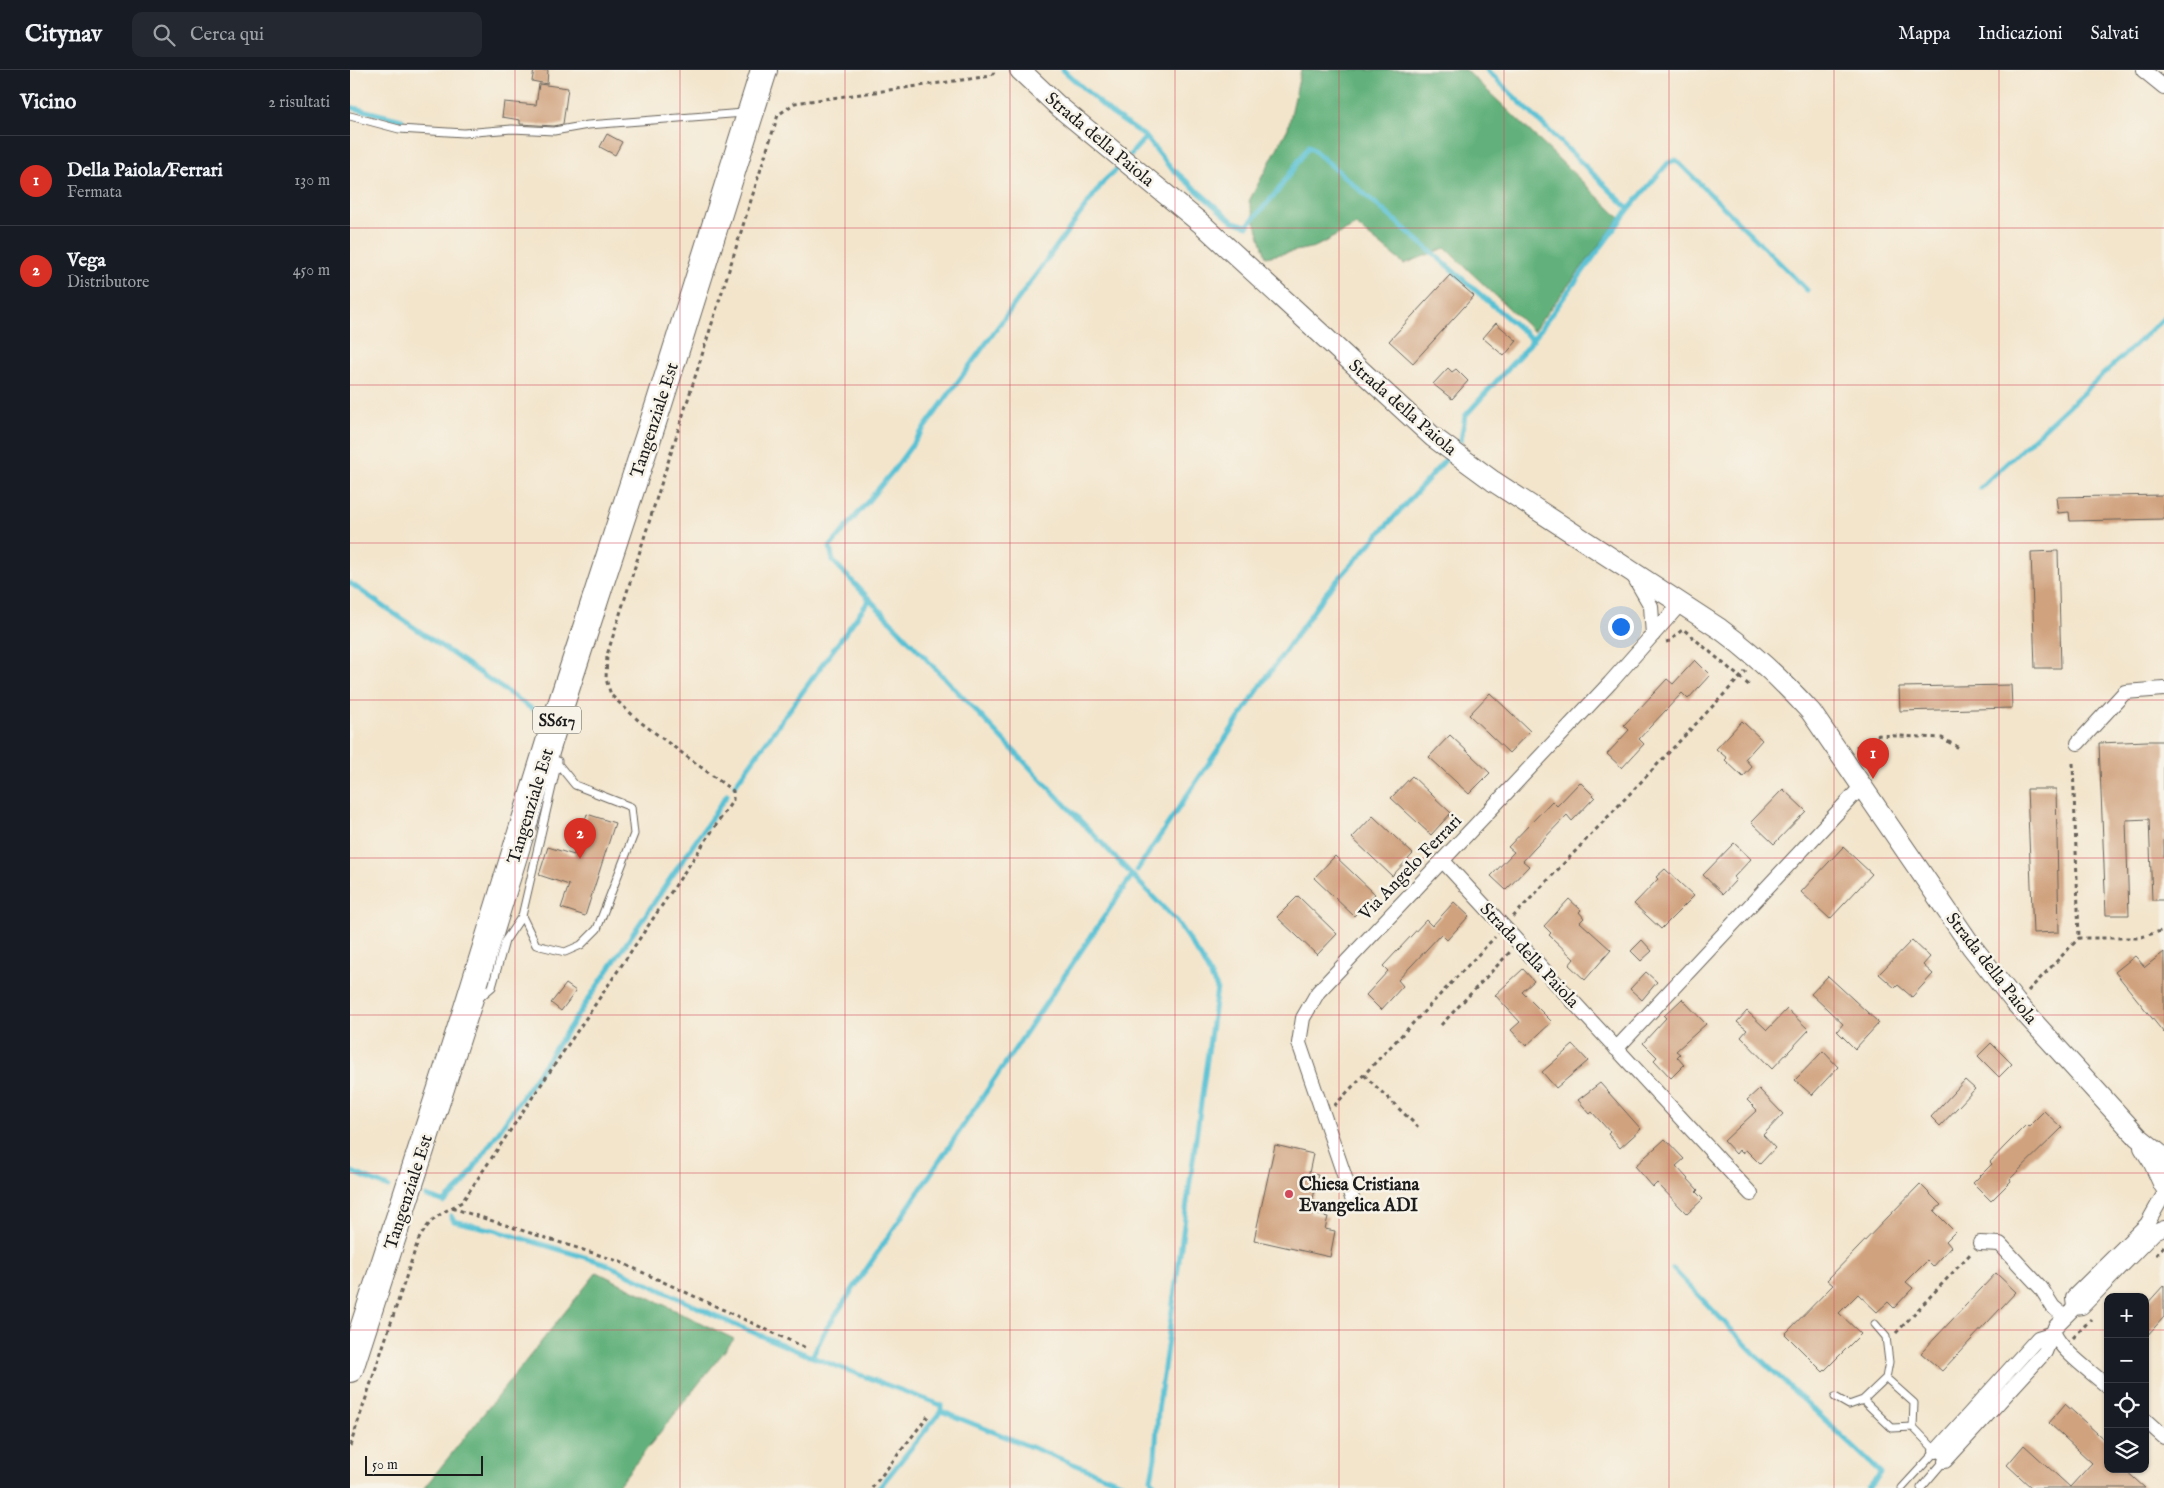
<!DOCTYPE html>
<html lang="it">
<head>
<meta charset="utf-8">
<style>
	body { margin:0; font-family:"IM FELL English",serif; background:#242831; color:#f1f3f6 }
	.controls { position:absolute; right:15px; bottom:15px; display:grid; overflow:hidden; border-radius:10px; box-shadow:0 1px 4px #0004 }
	.controls button { width:45px; height:45px; display:grid; place-items:center; padding:0; border:0; border-bottom:1px solid #363941; background:#171b24; color:#f1f3f6; font:25px sans-serif }
	.scale { position:absolute; left:15px; bottom:12px; width:118px; box-sizing:border-box; padding-left:5px; border:2px solid #1c1c1c; border-top:0; font-size:14px; line-height:18px; white-space:nowrap; color:#1c1c1c; -webkit-text-stroke:4px #f7f3e8; paint-order:stroke }
	.you { position:absolute; left:1270px; top:556px; width:18px; height:18px; margin:-12px; border:4px solid #fff; border-radius:50%; background:#1a73e8; box-shadow:0 0 0 8px #1a73e833 }
	.badge { display:grid; place-items:center; width:32px; height:32px; border-radius:50%; background:#d93025; color:#fff; font-size:16px; font-weight:700 }
	.pin { position:absolute; translate:-50% -41px; filter:drop-shadow(0 1px 2px #0008) }
	.pin::after { content:''; position:absolute; top:26px; width:18px; height:15px; background:inherit; clip-path:polygon(0 0,100% 0,50% 100%) }
	.list { margin:0; padding:0; list-style:none }
	h2 { display:flex; justify-content:space-between; align-items:center; height:65px; margin:0; padding:0 20px; font-size:21px }
	h2 small { font-size:16px; font-weight:400; color:#9ea1a6 }
	.list li { display:grid; grid-template-columns:32px 1fr auto; gap:15px; align-items:center; box-sizing:border-box; height:90px; padding:0 20px; border-top:1px solid #363941 }
	.list b { display:block; font-size:19px; white-space:nowrap }
	.list p { margin:0; font-size:16px; white-space:nowrap; color:#9ea1a6 }
	.list em { font-size:16px; font-style:normal; color:#9ea1a6 }
	.icon { flex:none; width:28px; height:28px; fill:none; stroke:currentColor; stroke-width:2; stroke-linecap:round; stroke-linejoin:round }
	.map { position:relative; flex:none; width:1814px; height:1418px; overflow:hidden }
	header { display:flex; align-items:center; gap:30px; box-sizing:border-box; height:70px; padding:0 25px; background:#171b24; border-bottom:1px solid #363941 }
	header strong { font-size:24px }
	nav { display:flex; gap:28px; margin-inline-start:auto; font-size:18px }
	.search { width:350px; height:45px; background:#242831; display:flex; align-items:center; gap:12px; box-sizing:border-box; padding:0 18px; border-radius:10px; color:#9ea1a6; font-size:19px }
	main { display:flex }
	aside { flex:1; background:#171b24 }
	.map>svg:first-child { display:block }
</style>
</head>
<body>
<header>
<strong>Citynav</strong>
<div class="search"><svg class="icon" aria-label="search" viewBox="0 0 24 24"><circle cx="10" cy="10" r="6"/><path d="M15 15l6 6"/></svg>Cerca qui</div>
<nav><a>Mappa</a><a>Indicazioni</a><a>Salvati</a></nav>
</header>
<main>
<aside>
<h2>Vicino<small>2 risultati</small></h2>
<ul class="list">
<li><span class="badge">1</span><div><b>Della Paiola/Ferrari</b><p>Fermata</p></div><em>130 m</em></li>
<li><span class="badge">2</span><div><b>Vega</b><p>Distributore</p></div><em>450 m</em></li>
</ul>
</aside>
<div class="map">
<svg width="1814" height="1418" viewBox="0 0 1814 1418">
	<rect width="100%" height="100%" fill="#f7f3e8"/>
	<filter id="ink" filterUnits="userSpaceOnUse"><feTurbulence type="fractalNoise" baseFrequency=".02" numOctaves="2"/><feDisplacementMap in="SourceGraphic" scale="10" xChannelSelector="R" yChannelSelector="G"/><feConvolveMatrix kernelMatrix="1 2 1 2 8 2 1 2 1" color-interpolation-filters="sRGB"/></filter>
	<filter id="wash" filterUnits="userSpaceOnUse"><feTurbulence type="fractalNoise" baseFrequency=".0096" numOctaves="4" result="noise"/><feDisplacementMap in="SourceGraphic" scale="20" xChannelSelector="R" yChannelSelector="G"/><feGaussianBlur stdDeviation="1.12" result="paint"/><feColorMatrix in="noise" values="0 0 0 0 0 0 0 0 0 0 0 0 0 0 0 0 0 1.4 0 .05"/><feComposite in="paint" operator="in"/></filter>
	<g filter="url(#wash)">
		<rect width="100%" height="100%" fill="#f3e5cc"/>
		<path fill="#62b17c" stroke="#3f664c" d="M951,0H1116L1270,148L1183,261L1095,178L1054,194L1006,155L965,177L916,187L899,131L938,58Z
			M247,1202L384,1269L266,1418H74Z"/>
		<g fill="none" stroke-linecap="round" stroke-linejoin="round">
			<path stroke="#58c1d4" stroke-width="5" d="M713,0L761,43L796,67L818,95L882,151L897,156L927,122L959,76L1183,270
				M1137,0L1279,139
				M0,37L52,50
				M781,84L796,67
				M767,99L754,111L543,401L480,477L483,491L826,851L851,888L867,918L808,1341L805,1388L801,1409L806,1418
				M1111,370L1115,346L1178,276L1279,139L1318,93L1326,90L1457,220
				M1630,418L1814,248
				M0,513L182,639
				M385,715L520,529
				M787,800L914,611L976,523L1097,388
				M0,1101L38,1117
				M76,1126L94,1132L113,1114L377,725
				M101,1146L104,1151L144,1160L254,1193L383,1254L462,1287L591,1335V1341L529,1418
				M1323,1199L1405,1284L1531,1403L1518,1418
				M462,1287L476,1259L781,807
				M591,1341L774,1414"/>
		</g>
		<g id="blocks">
			<path fill="#d0a27e" d="M184,0H198L197,14L182,11Z
				M189,14L218,18L213,54L204,56L170,54V50L152,47L154,32L186,35Z
				M257,64L272,72L265,85L250,77Z
				M1100,205L1124,226L1063,293L1039,271Z
				M1146,253L1167,271L1154,286L1133,268Z
				M1098,298L1102,302L1106,299L1118,311L1102,329L1083,314Z
				M1814,425V449L1720,451L1719,442L1708,443L1706,427Z
				M1708,481L1711,598H1685L1681,482Z
				M1345,590L1360,605L1338,629L1332,623L1299,658L1289,669L1294,674L1272,698L1257,684L1279,660L1274,655L1317,609L1323,614Z
				M1661,615L1662,638L1550,641L1549,617Z
				M1140,623L1180,661L1159,683L1119,645Z
				M1392,651L1412,670L1395,689L1402,697L1393,707L1375,690L1377,688L1366,679Z
				M1100,665L1140,703L1119,724L1079,687Z
				M1797,671H1814V830H1802L1799,749L1776,750L1779,845H1756L1749,673Z
				M1062,706L1101,743L1081,765L1041,728Z
				M1230,712L1245,727L1222,751L1217,745L1184,779L1173,791L1179,796L1156,820L1141,806L1164,782L1158,777L1202,731L1207,736Z
				M1433,719L1456,741L1424,774L1401,752Z
				M1677,719H1706L1709,862L1683,863Z
				M237,744L265,753L235,846L211,838L219,815L189,805L198,777L224,785Z
				M1023,746L1063,784L1042,806L1002,768Z
				M1384,773L1401,789L1384,807L1386,810L1373,824L1353,805Z
				M1493,777L1522,804L1480,849L1451,822Z
				M985,786L1025,824L1004,846L964,808Z
				M1315,799L1344,826L1311,859L1284,834L1308,809L1306,807Z
				M948,826L987,864L967,885L927,847Z
				M1219,829L1231,840L1229,842L1234,848L1230,852L1261,880L1235,910L1219,895L1224,889L1199,865L1201,863L1194,856Z
				M1104,832L1119,846L1097,870L1091,864L1048,910L1053,916L1031,940L1016,925L1038,901L1033,896L1076,850L1082,856Z
				M1292,870L1302,881L1291,891L1281,881Z
				M1562,870L1580,887L1573,895L1583,904L1562,927L1548,915L1545,918L1529,904Z
				M1814,882V963L1765,902L1785,886L1795,897Z
				M1173,899L1184,911L1172,922L1202,952L1176,976L1161,960L1170,952L1145,925Z
				M1296,902L1307,912L1292,930L1280,919Z
				M1478,906L1529,953L1505,979L1487,961L1493,954L1461,924Z
				M216,914L226,921L211,941L201,933Z
				M1332,929L1356,954L1326,981L1330,984L1327,987L1334,995L1321,1008L1304,990L1307,987L1293,973L1316,948L1314,946Z
				M1437,939L1459,960L1422,999L1391,967L1397,960L1387,952L1397,941L1417,960Z
				M1641,973L1662,994L1649,1007L1628,986Z
				M1223,975L1238,991L1206,1018L1192,1002Z
				M1473,981L1488,997L1462,1025L1445,1010Z
				M1615,1010L1625,1019L1590,1056L1581,1047Z
				M1250,1013L1291,1059L1270,1078L1258,1064L1260,1062L1242,1042L1240,1044L1228,1030Z
				M1409,1019L1433,1044L1413,1065L1425,1078L1410,1094L1396,1080L1392,1083L1389,1080L1386,1084L1374,1071L1407,1040L1397,1030Z
				M1694,1041L1712,1058L1660,1109L1661,1111L1641,1131L1623,1113L1642,1094L1640,1092L1654,1077L1676,1055L1678,1057Z
				M1315,1069L1334,1089L1326,1096L1348,1120L1346,1122L1353,1129L1337,1144L1307,1113L1303,1117L1285,1096Z
				M925,1075L963,1084L959,1103L968,1105L960,1143L978,1147L975,1159L985,1161L980,1187L904,1170Z
				M1570,1114L1591,1135L1584,1141L1605,1162L1596,1171L1601,1177L1583,1197L1577,1191L1556,1212L1563,1218L1544,1238L1538,1232L1527,1242L1508,1224L1489,1243L1511,1264L1473,1302L1435,1264L1483,1215L1477,1210Z
				M1646,1203L1666,1222L1592,1301L1571,1283Z
				M1814,1215V1247L1795,1268V1236Z
				M1715,1334L1758,1373V1399H1774L1795,1418H1682L1657,1395L1674,1375L1720,1417L1742,1393L1699,1353Z"/>
		</g>
	</g>
	<g filter="url(#ink)">
		<use href="#blocks" fill-opacity="0" stroke="#67625a" stroke-width="1"/>
		<g fill="none" stroke-linecap="round" stroke-linejoin="round">
			<g stroke="#67625a" stroke-width="9">
				<path id="lane" d="M0,46L49,59L114,63L162,59L204,61L238,55L394,43
					M172,846L186,875L215,882L231,875L247,859L284,764L281,737L225,715L208,694
					M129,928L142,917L155,871L172,846L208,691
					M1525,1254L1536,1267L1539,1292L1536,1308L1564,1333L1563,1357L1587,1382
					M1485,1327L1499,1335L1513,1330L1542,1358L1563,1357
					M1513,1330L1536,1308
					M1552,1418L1586,1381
					M1571,1418L1595,1390"/>
			</g>
			<g stroke="#67625a" stroke-width="16">
				<path id="street" d="M1793,0L1814,17
					M1283,505L1301,536L1303,565
					M1728,673L1775,622L1814,619
					M1093,791L1401,1124
					M1266,979L1512,716
					M1003,1131L949,973L953,948L968,922L1260,613L1330,534
					M1630,1173L1650,1174L1691,1218L1703,1237L1715,1247
					M1724,1238L1723,1227L1797,1154L1813,1126
					M1704,1263C1711,1281 1743,1303 1758,1317
					M1795,1350L1814,1367
					M1586,1381L1688,1268L1704,1263
					M1595,1391L1695,1282L1705,1257L1724,1238L1732,1237L1805,1162L1814,1158"/>
			</g>
			<g stroke="#67625a" stroke-width="22">
				<path id="secondary" d="M670,0L707,35L853,155L1083,367L1143,411L1370,559C1404,584 1433,611 1461,642L1622,877L1666,933L1788,1067L1814,1088
					M1794,1077L1803,1091L1814,1115"/>
			</g>
			<g stroke="#67625a" stroke-width="28">
				<path id="highway" d="M0,1299L117,938L204,656L309,334L414,0"/>
			</g>
			<path stroke="#67625a" stroke-width="3" stroke-dasharray="4 4" stroke-linecap="butt" d="M1316,572L1320,571L1333,559L1400,616
				M1506,677L1526,665L1592,668L1609,678
				M1723,693L1729,868
				M1163,847L1396,601
				M1678,921L1729,868H1788L1814,860
				M1091,955L1160,882
				M1014,1005L1068,1057
				M984,1036L1145,867
				M102,1138L268,1191L456,1278
				M1806,1185L1814,1176
				M1546,1263L1622,1182
				M1723,1268L1741,1249
				M0,1376L68,1171C80,1148 90,1144 112,1132L383,730V721L289,651L261,625L256,609L257,585L428,45L445,33L641,6L646,0
				M522,1418L578,1346"/>
			<use href="#lane" stroke="#fff" stroke-width="7"/>
			<use href="#street" stroke="#fff" stroke-width="14"/>
			<use href="#secondary" stroke="#fff" stroke-width="20"/>
			<use href="#highway" stroke="#fff" stroke-width="26"/>
		</g>
	</g>
	<path fill="none" stroke="#d1495b" stroke-width="1" stroke-opacity="0.55" d="M165,0V1418M330,0V1418M495,0V1418M660,0V1418M825,0V1418M989,0V1418M1154,0V1418M1319,0V1418M1484,0V1418M1649,0V1418M0,158H1814M0,315H1814M0,473H1814M0,630H1814M0,788H1814M0,945H1814M0,1103H1814M0,1260H1758M1795,1260H1814"/>
	<circle fill="#d1495b" stroke="#f7f3e8" stroke-width="2" cx="939" cy="1124" r="5"/>
	<g text-anchor="middle" stroke-width="5" stroke-linejoin="round" paint-order="stroke">
		<rect fill="#f7f3e8" stroke="#5e5c59" stroke-width="1" x="183" y="636.5" width="48" height="27" rx="4"/>
		<g font-size="16" font-weight="bold" fill="#1c1c1c">
			<text x="207" y="656">SS617</text>
		</g>
		<g font-size="18" fill="#1c1c1c" stroke="#f7f3e8">
			<text transform="translate(750 69) rotate(40)" y="6">Strada della Paiola</text>
			<text transform="translate(1053 337) rotate(41)" y="6">Strada della Paiola</text>
			<text transform="translate(304 350) rotate(-72)" y="6">Tangenziale Est</text>
			<text transform="translate(180 736) rotate(-73)" y="6">Tangenziale Est</text>
			<text transform="translate(1060 797) rotate(-46)" y="6">Via Angelo Ferrari</text>
			<text transform="translate(1180 885) rotate(47)" y="6">Strada della Paiola</text>
			<text transform="translate(1642 898) rotate(52)" y="6">Strada della Paiola</text>
			<text transform="translate(58 1122) rotate(-72)" y="6">Tangenziale Est</text>
		</g>
		<g font-size="18" font-weight="bold" fill="#1c1c1c" stroke="#f7f3e8" text-anchor="start">
			<text x="949" y="1120">Chiesa Cristiana<tspan x="949" dy="21">Evangelica ADI</tspan></text>
		</g>
	</g>
</svg>
<div class="controls">
<button>+</button>
<button>−</button>
<button><svg class="icon" aria-label="locate" viewBox="0 0 24 24"><circle cx="12" cy="12" r="6"/><path d="M12 2v4M12 18v4M2 12h4M18 12h4"/></svg></button>
<button><svg class="icon" aria-label="layers" viewBox="0 0 24 24"><path d="M12 4l9 5-9 5-9-5zM3 14l9 5 9-5"/></svg></button>
</div>
<div class="scale">50 m</div>
<div class="you"></div>
<div class="pin badge" style="left:1523px;top:709px">1</div>
<div class="pin badge" style="left:230px;top:789px">2</div>
</div>
</main>
</body>
</html>
